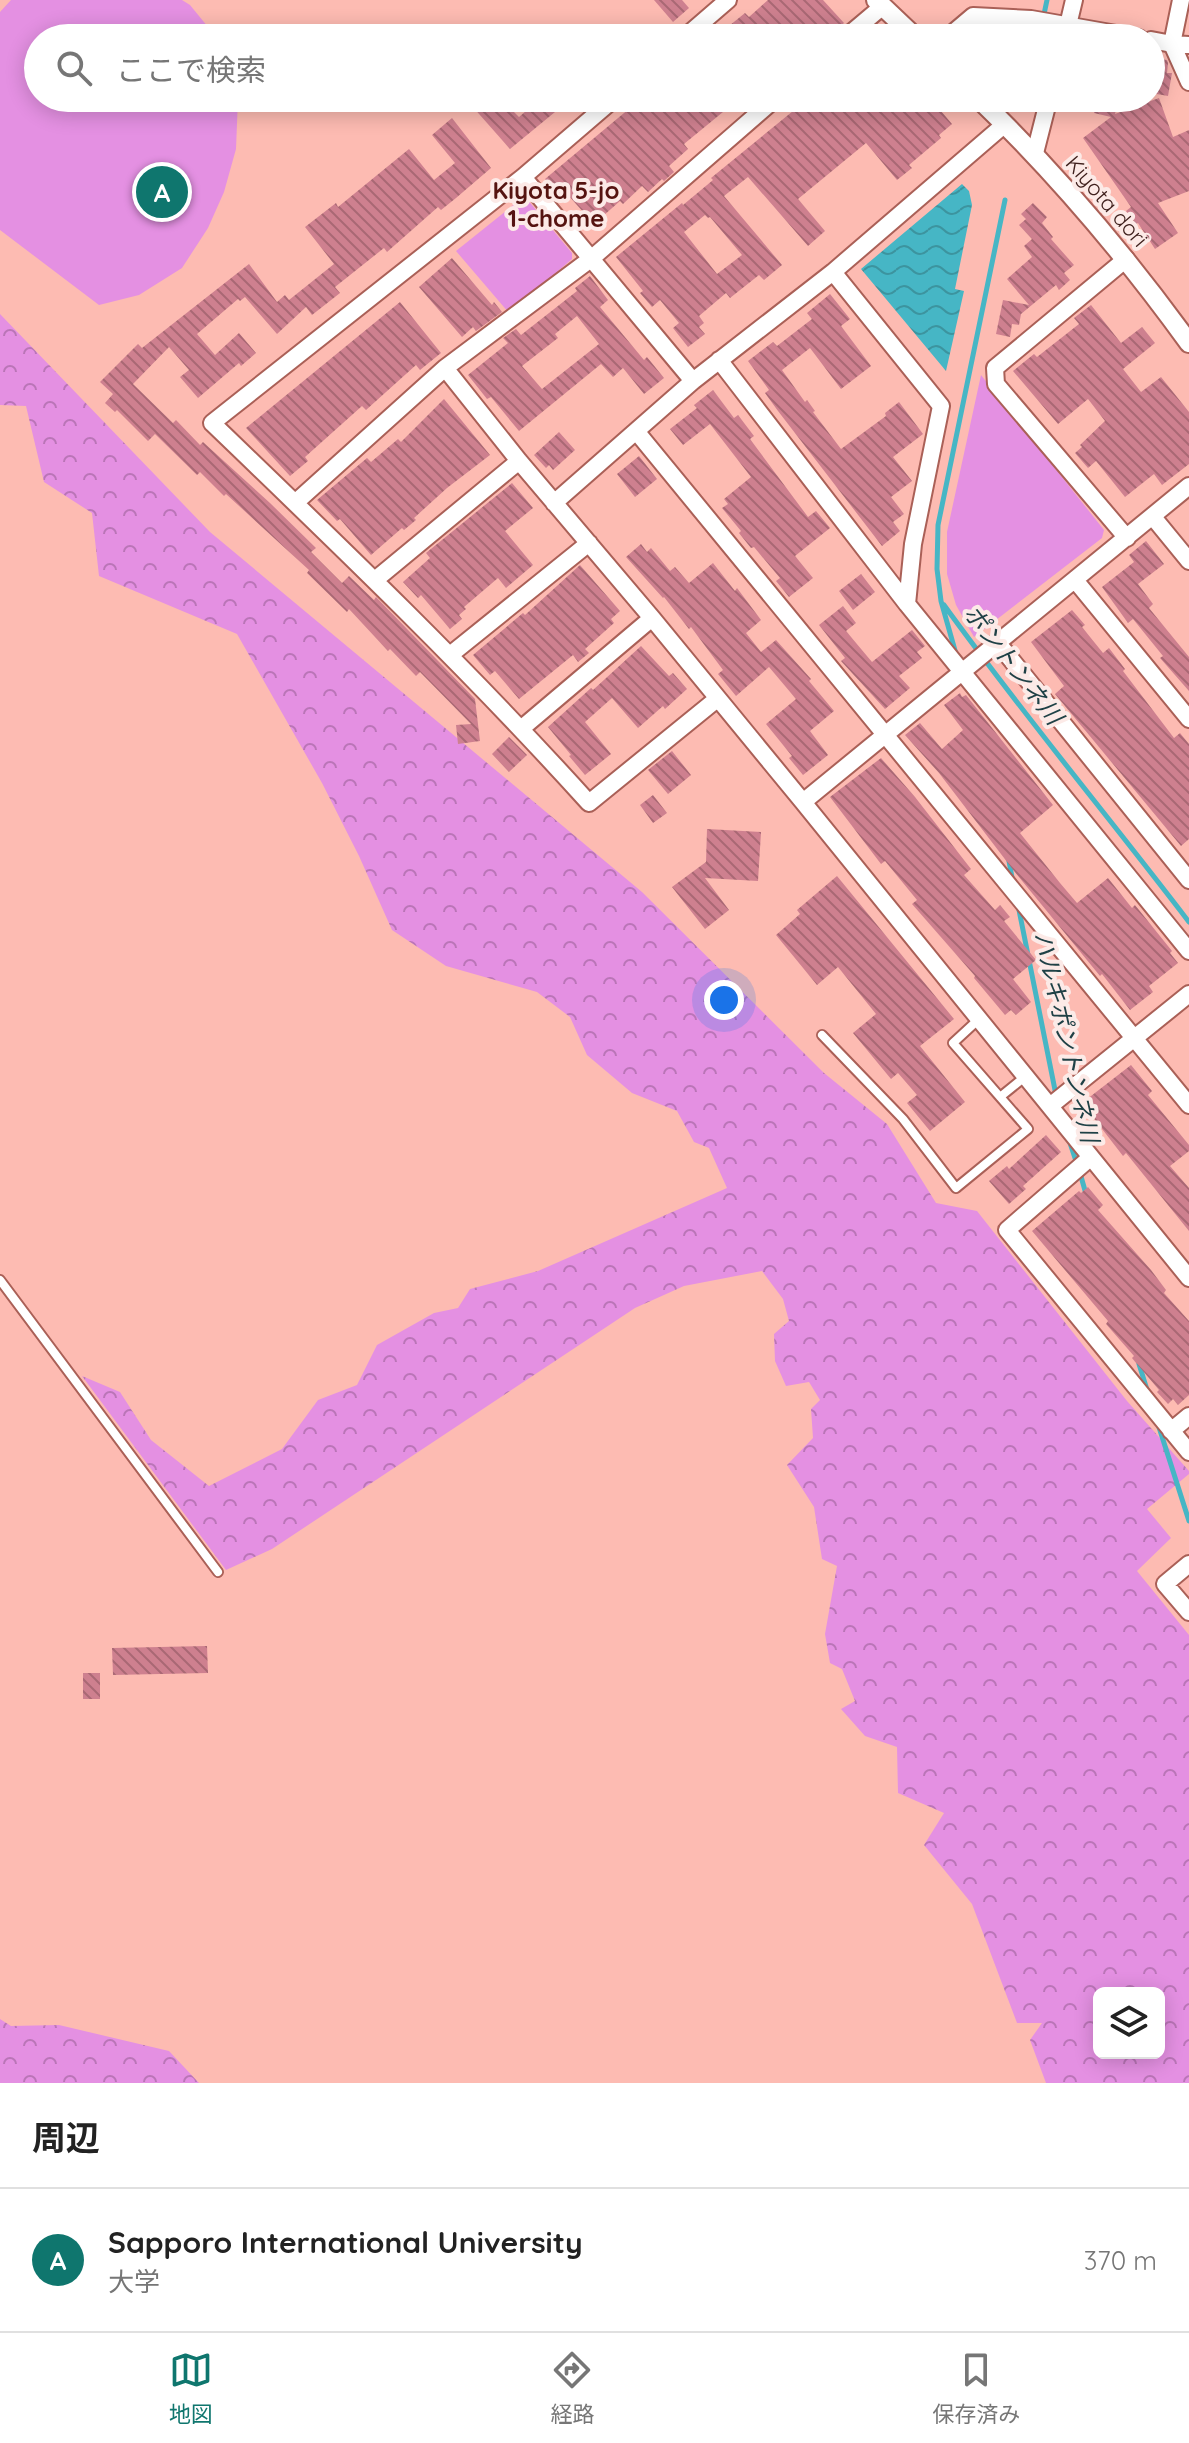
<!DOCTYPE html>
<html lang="ja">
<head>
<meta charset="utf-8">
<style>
	body { margin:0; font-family:Quicksand,"Noto Sans JP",sans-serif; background:#f6f6f6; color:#222 }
	.controls { position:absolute; right:24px; bottom:24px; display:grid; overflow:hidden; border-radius:12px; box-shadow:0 4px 20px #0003 }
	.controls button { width:72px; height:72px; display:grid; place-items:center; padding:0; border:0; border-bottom:2px solid #e0e0e0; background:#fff; color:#222; font:40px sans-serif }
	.you { position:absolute; left:724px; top:1000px; width:28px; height:28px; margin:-20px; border:6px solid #fff; border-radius:50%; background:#1a73e8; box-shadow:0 0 0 12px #1a73e833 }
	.badge { display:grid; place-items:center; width:52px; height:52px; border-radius:50%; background:#0f766e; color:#fff; font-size:26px; font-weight:700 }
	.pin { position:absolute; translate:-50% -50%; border:4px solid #fff; box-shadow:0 2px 8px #0006 }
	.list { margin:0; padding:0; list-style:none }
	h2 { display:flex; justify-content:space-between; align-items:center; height:104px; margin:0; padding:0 32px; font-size:34px }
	h2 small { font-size:26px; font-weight:400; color:#767676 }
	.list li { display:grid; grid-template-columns:52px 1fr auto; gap:24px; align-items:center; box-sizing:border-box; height:144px; padding:0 32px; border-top:2px solid #e0e0e0 }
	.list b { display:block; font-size:30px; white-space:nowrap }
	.list p { margin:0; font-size:26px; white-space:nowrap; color:#767676 }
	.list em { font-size:26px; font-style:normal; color:#767676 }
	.icon { flex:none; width:44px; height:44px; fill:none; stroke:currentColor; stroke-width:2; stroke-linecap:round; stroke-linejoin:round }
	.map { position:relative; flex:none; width:1189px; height:2083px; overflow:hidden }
	.search { position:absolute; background:#fff; box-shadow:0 4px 20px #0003; left:24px; right:24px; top:24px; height:88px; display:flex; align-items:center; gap:20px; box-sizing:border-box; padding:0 28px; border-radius:44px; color:#767676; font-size:30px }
	.sheet { height:248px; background:#fff }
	nav { display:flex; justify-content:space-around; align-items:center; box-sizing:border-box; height:112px; border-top:2px solid #e0e0e0; background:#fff; font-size:22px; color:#767676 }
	nav a { display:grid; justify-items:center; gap:4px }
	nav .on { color:#0f766e }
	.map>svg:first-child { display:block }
</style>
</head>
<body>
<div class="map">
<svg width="1189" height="2083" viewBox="0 0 1189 2083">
	<defs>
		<pattern id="forest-crowns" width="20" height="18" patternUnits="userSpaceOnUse" patternTransform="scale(2)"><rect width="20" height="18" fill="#e490e2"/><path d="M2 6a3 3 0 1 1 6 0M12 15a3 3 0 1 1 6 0" fill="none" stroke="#ba75b7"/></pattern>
		<pattern id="water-waves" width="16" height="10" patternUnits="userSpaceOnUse" patternTransform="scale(2)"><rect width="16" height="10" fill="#46b6c5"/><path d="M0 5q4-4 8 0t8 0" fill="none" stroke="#3c949f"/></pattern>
		<pattern id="building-back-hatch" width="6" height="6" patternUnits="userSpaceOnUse" patternTransform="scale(2)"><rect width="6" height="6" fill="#ce808f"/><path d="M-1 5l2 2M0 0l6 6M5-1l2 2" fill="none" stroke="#a96874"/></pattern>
	</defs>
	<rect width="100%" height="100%" fill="#fdbbb2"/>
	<path fill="url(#forest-crowns)" fill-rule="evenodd" d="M0,314L210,532L642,892L824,1073L887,1124L936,1203L977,1211L1127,1401L1189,1471V1474L1147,1509L1171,1538L1137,1571L1189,1635V2083H1046L1030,2040L1042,2023H1017L972,1904L924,1845L944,1813L898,1793L897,1747L865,1736L841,1709L855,1701L842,1669L830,1663L825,1634L837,1566L822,1559L814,1507L787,1465L813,1438L811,1409L820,1400L809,1382L786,1386L775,1361L774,1334L789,1321L783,1299L762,1271L684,1286L635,1308L272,1549L226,1570L82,1376L120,1392L151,1440L209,1486L282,1449L318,1400L357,1385L377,1345L434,1313L458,1308L470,1289L538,1271L727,1188L709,1148L694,1142L677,1111L632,1093L587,1055L570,1017L537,992L446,966L392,930L359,856L322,783L237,634L99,576L92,513L44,482L26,406L0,405ZM1099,1993H1159V2053H1099Z
		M0,2019L11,2026L59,2025L169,2051L199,2083H0Z"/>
	<path fill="#e490e2" d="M11,0H182L190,5L217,38H38V98H238L236,149L224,192L208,228L182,268L139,295L99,305L0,230V12Z
		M522,198L527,199L572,253V259L509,313L456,251Z
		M981,375L1104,530L1102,538L974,637L956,605L947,574V532Z"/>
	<path fill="url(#water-waves)" d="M962,184L969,191L972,205L955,289L964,291L946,371L861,269Z"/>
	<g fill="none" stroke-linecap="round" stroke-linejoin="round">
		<path stroke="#46b6c5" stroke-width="5" d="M1039,38L1047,0
			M944,605C1022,713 1108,816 1189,922
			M956,654L941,601L937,569L938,525L1005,200
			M1009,861L1013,883
			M1018,905L1056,1095
			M1070,1143L1077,1164
			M1080,1173L1086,1194
			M1139,1364L1148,1393
			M1157,1421L1189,1521"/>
	</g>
	<path fill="url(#building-back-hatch)" fill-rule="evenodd" d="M654,0H682L689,8L673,22Z
		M768,0H823L844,23L827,38H730L724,30L745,13L749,17Z
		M1151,57L1167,60L1168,63L1167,73H1172L1168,96L1151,93Z
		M482,98H500L519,117L541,98H572L510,149L472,106Z
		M642,98H740L684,144L688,149L669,166L674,172L664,181L662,179L648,192L642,186L623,204L620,201L594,224L568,195L562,199L545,179Z
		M809,98H930L952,124L939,135L941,138L909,165L912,168L897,180L866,143L798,199L825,231L808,246L748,177L724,196L782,265L764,280L759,275L730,298L726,293L699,316L704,323L699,327L705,334L688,347L673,328L679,323L660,300L652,307L640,293L643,291L616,257L682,203L683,205L713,180L711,178ZM705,215L708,218L710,217L742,255L717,274L684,232Z
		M1097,98H1119L1115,114L1159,98L1173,137L1189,130V191L1158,203L1178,233L1155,249L1138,223L1136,224L1126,211L1131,207L1083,138L1111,117L1094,113Z
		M452,118L491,168L456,198L441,210L438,207L387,252L384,248L335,287L340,293L312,315L306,307L277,334L245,297L240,301L238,299L197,334L215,355L239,333L256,353L241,366L239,363L198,398L180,377L189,370L169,347L133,384L173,423L176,420L200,445L203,442L270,503L316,548L311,552L342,583L349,576L374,600L376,597L475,699L480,741L458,744L456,725L471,724L420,672L416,676L390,649L388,651L349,609L347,612L307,573L309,570L226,494L224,496L200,472L197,475L155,434L148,441L117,410L115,412L105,403L113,394L100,382L138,344L142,348L249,264L277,302L285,295L289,300L334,264L305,227L336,203L338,207L409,149L434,180L455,163L432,135Z
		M1033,203L1047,217L1042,223L1053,237L1051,239L1074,265L1064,273L1070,280L1059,290L1056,285L1021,314L1019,325L1012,324L1010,337L996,334L1003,300L1029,305L1007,279L1032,257L1024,246L1032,239L1019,225L1026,219L1021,214Z
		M452,258L492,305L494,302L502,312L476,331L473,327L462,337L419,287Z
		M590,276L608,300L600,307L644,360L647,357L664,378L644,394L623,368L613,377L601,364L519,431L491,397L487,399L468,375L508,343L503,338L516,329L521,335L577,291L575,288ZM577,316L599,344L542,389L522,366L558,338L555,334Z
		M830,294L850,319L841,326L871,366L841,389L810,348L782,370L805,402L807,400L815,411L813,412L841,449L886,416L885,413L899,402L923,434L893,457L912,481L891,497L904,514L893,522L900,531L882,546L778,411L765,393L769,390L748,361L773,342L777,346L812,319L807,313Z
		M400,302L441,353L420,370L416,365L366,410L362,406L305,457L308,461L290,476L246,428Z
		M1091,305L1121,343L1142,327L1155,343L1123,369L1141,392L1161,377L1189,412V464L1162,485L1154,474L1125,497L1096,461L1088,468L1075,453L1082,447L1080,445L1105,421L1088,399L1058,424L1013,371L1034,354L1037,357L1079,324L1074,318Z
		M713,390L734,418L738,415L754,436L750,439L808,517L816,511L830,528L795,556L813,578L789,597L776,581L780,578L754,547L751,548L739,533L741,531L722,508L728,504L724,499L751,477L710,424L683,445L670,429L697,408L694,405Z
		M444,399L490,455L447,488L414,518L416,520L404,530L402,528L371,555L340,519L337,521L317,500L367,458L371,462L398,439L401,442Z
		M559,432L575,450L553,470L549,465L546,468L534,455Z
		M639,456L657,479L635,497L617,474Z
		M512,483L533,508L505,531L533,565L506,588L498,578L464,607L466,609L459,615L462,619L450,629L421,595L418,598L403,582L430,558L426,553Z
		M1146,541L1164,564L1138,584L1153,604L1149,608L1189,657V691L1160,658L1163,656L1133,619L1128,623L1102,587L1134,562L1129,555Z
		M641,544L647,552L651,548L670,571L675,567L689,583L713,563L735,591L737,588L761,620L746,633L761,652L776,640L811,679L809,681L834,711L810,731L828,755L803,775L789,758L792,756L766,724L796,699L769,667L736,696L718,674L723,670L691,627L689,629L664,597L663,598L626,557Z
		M580,565L620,611L611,619L614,623L585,649L589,653L578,662L573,655L519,699L495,671L490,675L473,655L523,613L525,615Z
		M861,574L875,592L853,610L839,591Z
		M843,606L856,623L846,631L872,662L912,630L925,646L917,652L922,658L899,676L910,688L885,709L841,661L845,658L819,625Z
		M1072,610L1085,625L1082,627L1103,653L1109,648L1125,669L1123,671L1174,738L1180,733L1189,744V839L1181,846L1055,694L1064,686L1031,642Z
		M641,646L669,676L673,673L687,689L665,709L663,706L638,728L612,698L585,722L611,754L585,775L569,756L571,755L548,727L591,688L593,690Z
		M960,693L962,697L966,695L1053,805L1020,833L1060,883L1077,903L1108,878L1132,908L1135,905L1172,951L1170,953L1178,963L1149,986L1153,992L1130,1010L1102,974L1100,976L1014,871L939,773L905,735L920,723L942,749L963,730L944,705Z
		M509,737L527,755L509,772L492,754Z
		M672,751L691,775L668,794L648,770Z
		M881,758L915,797L971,869L964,875L995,910L1000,905L1010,917L1004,921L1036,960L1013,979L1031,1002L1016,1015L1011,1010L1005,1015L974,978L975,976L912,904L917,900L885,861L881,864L830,797Z
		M653,795L667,813L653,823L640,805Z
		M707,829L761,832L758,881L705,878L729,910L705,929L672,887L706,862Z
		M837,876L954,1019L920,1046L965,1102L930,1131L907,1103L917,1095L898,1073L891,1079L853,1033L876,1014L838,967L817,985L776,935L800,914L797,910Z
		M1131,1065L1152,1091L1148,1095L1189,1145V1151L1170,1166L1189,1188V1231L1126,1153L1123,1156L1082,1103Z
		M1046,1135L1061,1152L1023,1186L1026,1189L1009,1204L989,1181L1007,1166L1009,1169Z
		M1088,1187L1103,1205L1098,1210L1151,1270L1166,1290L1164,1293L1189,1321V1395L1178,1405L1173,1399L1168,1404L1157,1392L1159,1390L1132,1358L1134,1356L1106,1324L1108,1321L1032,1231L1079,1191L1081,1193Z
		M207,1646L208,1673L113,1675L112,1648Z
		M83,1673H100V1699H83Z"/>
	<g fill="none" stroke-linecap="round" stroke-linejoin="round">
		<g stroke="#aa6057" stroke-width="12">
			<path id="service" d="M822,1035L903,1119L956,1188L1028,1129L953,1043L979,1019
				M1000,1097L1026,1076
				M0,1280L218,1572"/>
		</g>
		<g stroke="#aa6057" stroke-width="20">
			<path id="minor" d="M684,38L728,0
				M845,38L883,6
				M947,38L973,16L1031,19L1139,38
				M1065,38L1074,0
				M1151,40L1172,44L1181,0
				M1189,45L1172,44L1189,82
				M615,98L523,177L212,423C341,547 469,670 589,803L717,699
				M1035,153L1049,98
				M523,177L693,381
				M1126,259L995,368L996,384L1127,538
				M833,272L941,406L913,544L907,604
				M719,360L907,604L1189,951
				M445,368L519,461L652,618L803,802L1189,1278
				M636,431L1189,1105
				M295,503L445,368L592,258L776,98
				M554,503L693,381L833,272L1005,124
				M1153,517L1189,561
				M375,580L519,461
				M1075,580L1189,719
				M997,642L1189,880
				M450,655L589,543
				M522,728L652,618
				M803,802L1189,486
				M1050,1106L1189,994
				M1090,1158L1007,1230L1189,1452
				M1171,1431L1189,1416
				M1189,1564L1165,1584L1189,1612"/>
		</g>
		<g stroke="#aa6057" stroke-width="22">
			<path id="tertiary" d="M876,0L916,38
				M978,98C1056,173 1126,256 1189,343"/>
		</g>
		<use href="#service" stroke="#fff" stroke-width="8"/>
		<use href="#minor" stroke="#fff" stroke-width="16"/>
		<use href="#tertiary" stroke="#fff" stroke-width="18"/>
	</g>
	<g text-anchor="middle" stroke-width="8" stroke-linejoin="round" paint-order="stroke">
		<g font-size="22" fill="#3f201d" stroke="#fceae7">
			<text transform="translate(1107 201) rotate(49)" y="8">Kiyota dori</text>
		</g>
		<g font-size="24" font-weight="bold" fill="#551310" stroke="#fceae7">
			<text x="556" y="199">Kiyota 5-jo<tspan x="556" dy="28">1-chome</tspan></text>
		</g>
		<g font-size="24" font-style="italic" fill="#1f4146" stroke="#fceae7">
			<text transform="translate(1013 665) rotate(52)" y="8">ポントンネ川</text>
			<text transform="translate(1066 1037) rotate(77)" y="8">ハルキポントンネ川</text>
		</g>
	</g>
</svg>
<div class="controls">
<button><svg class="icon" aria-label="layers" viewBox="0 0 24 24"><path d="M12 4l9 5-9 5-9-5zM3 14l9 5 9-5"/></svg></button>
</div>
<div class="you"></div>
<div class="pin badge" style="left:162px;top:192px">A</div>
<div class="search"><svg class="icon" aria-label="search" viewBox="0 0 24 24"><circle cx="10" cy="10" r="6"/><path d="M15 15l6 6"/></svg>ここで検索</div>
</div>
<section class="sheet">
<h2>周辺<small></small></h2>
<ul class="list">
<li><span class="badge">A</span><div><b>Sapporo International University</b><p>大学</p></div><em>370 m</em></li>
</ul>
</section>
<nav>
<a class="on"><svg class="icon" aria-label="map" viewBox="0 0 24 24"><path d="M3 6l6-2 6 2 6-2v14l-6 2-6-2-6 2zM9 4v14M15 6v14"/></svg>地図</a>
<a><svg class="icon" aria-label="directions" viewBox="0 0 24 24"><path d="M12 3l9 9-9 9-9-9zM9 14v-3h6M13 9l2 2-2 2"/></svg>経路</a>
<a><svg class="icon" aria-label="saved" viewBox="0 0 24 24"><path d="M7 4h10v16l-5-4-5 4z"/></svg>保存済み</a>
</nav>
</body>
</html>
